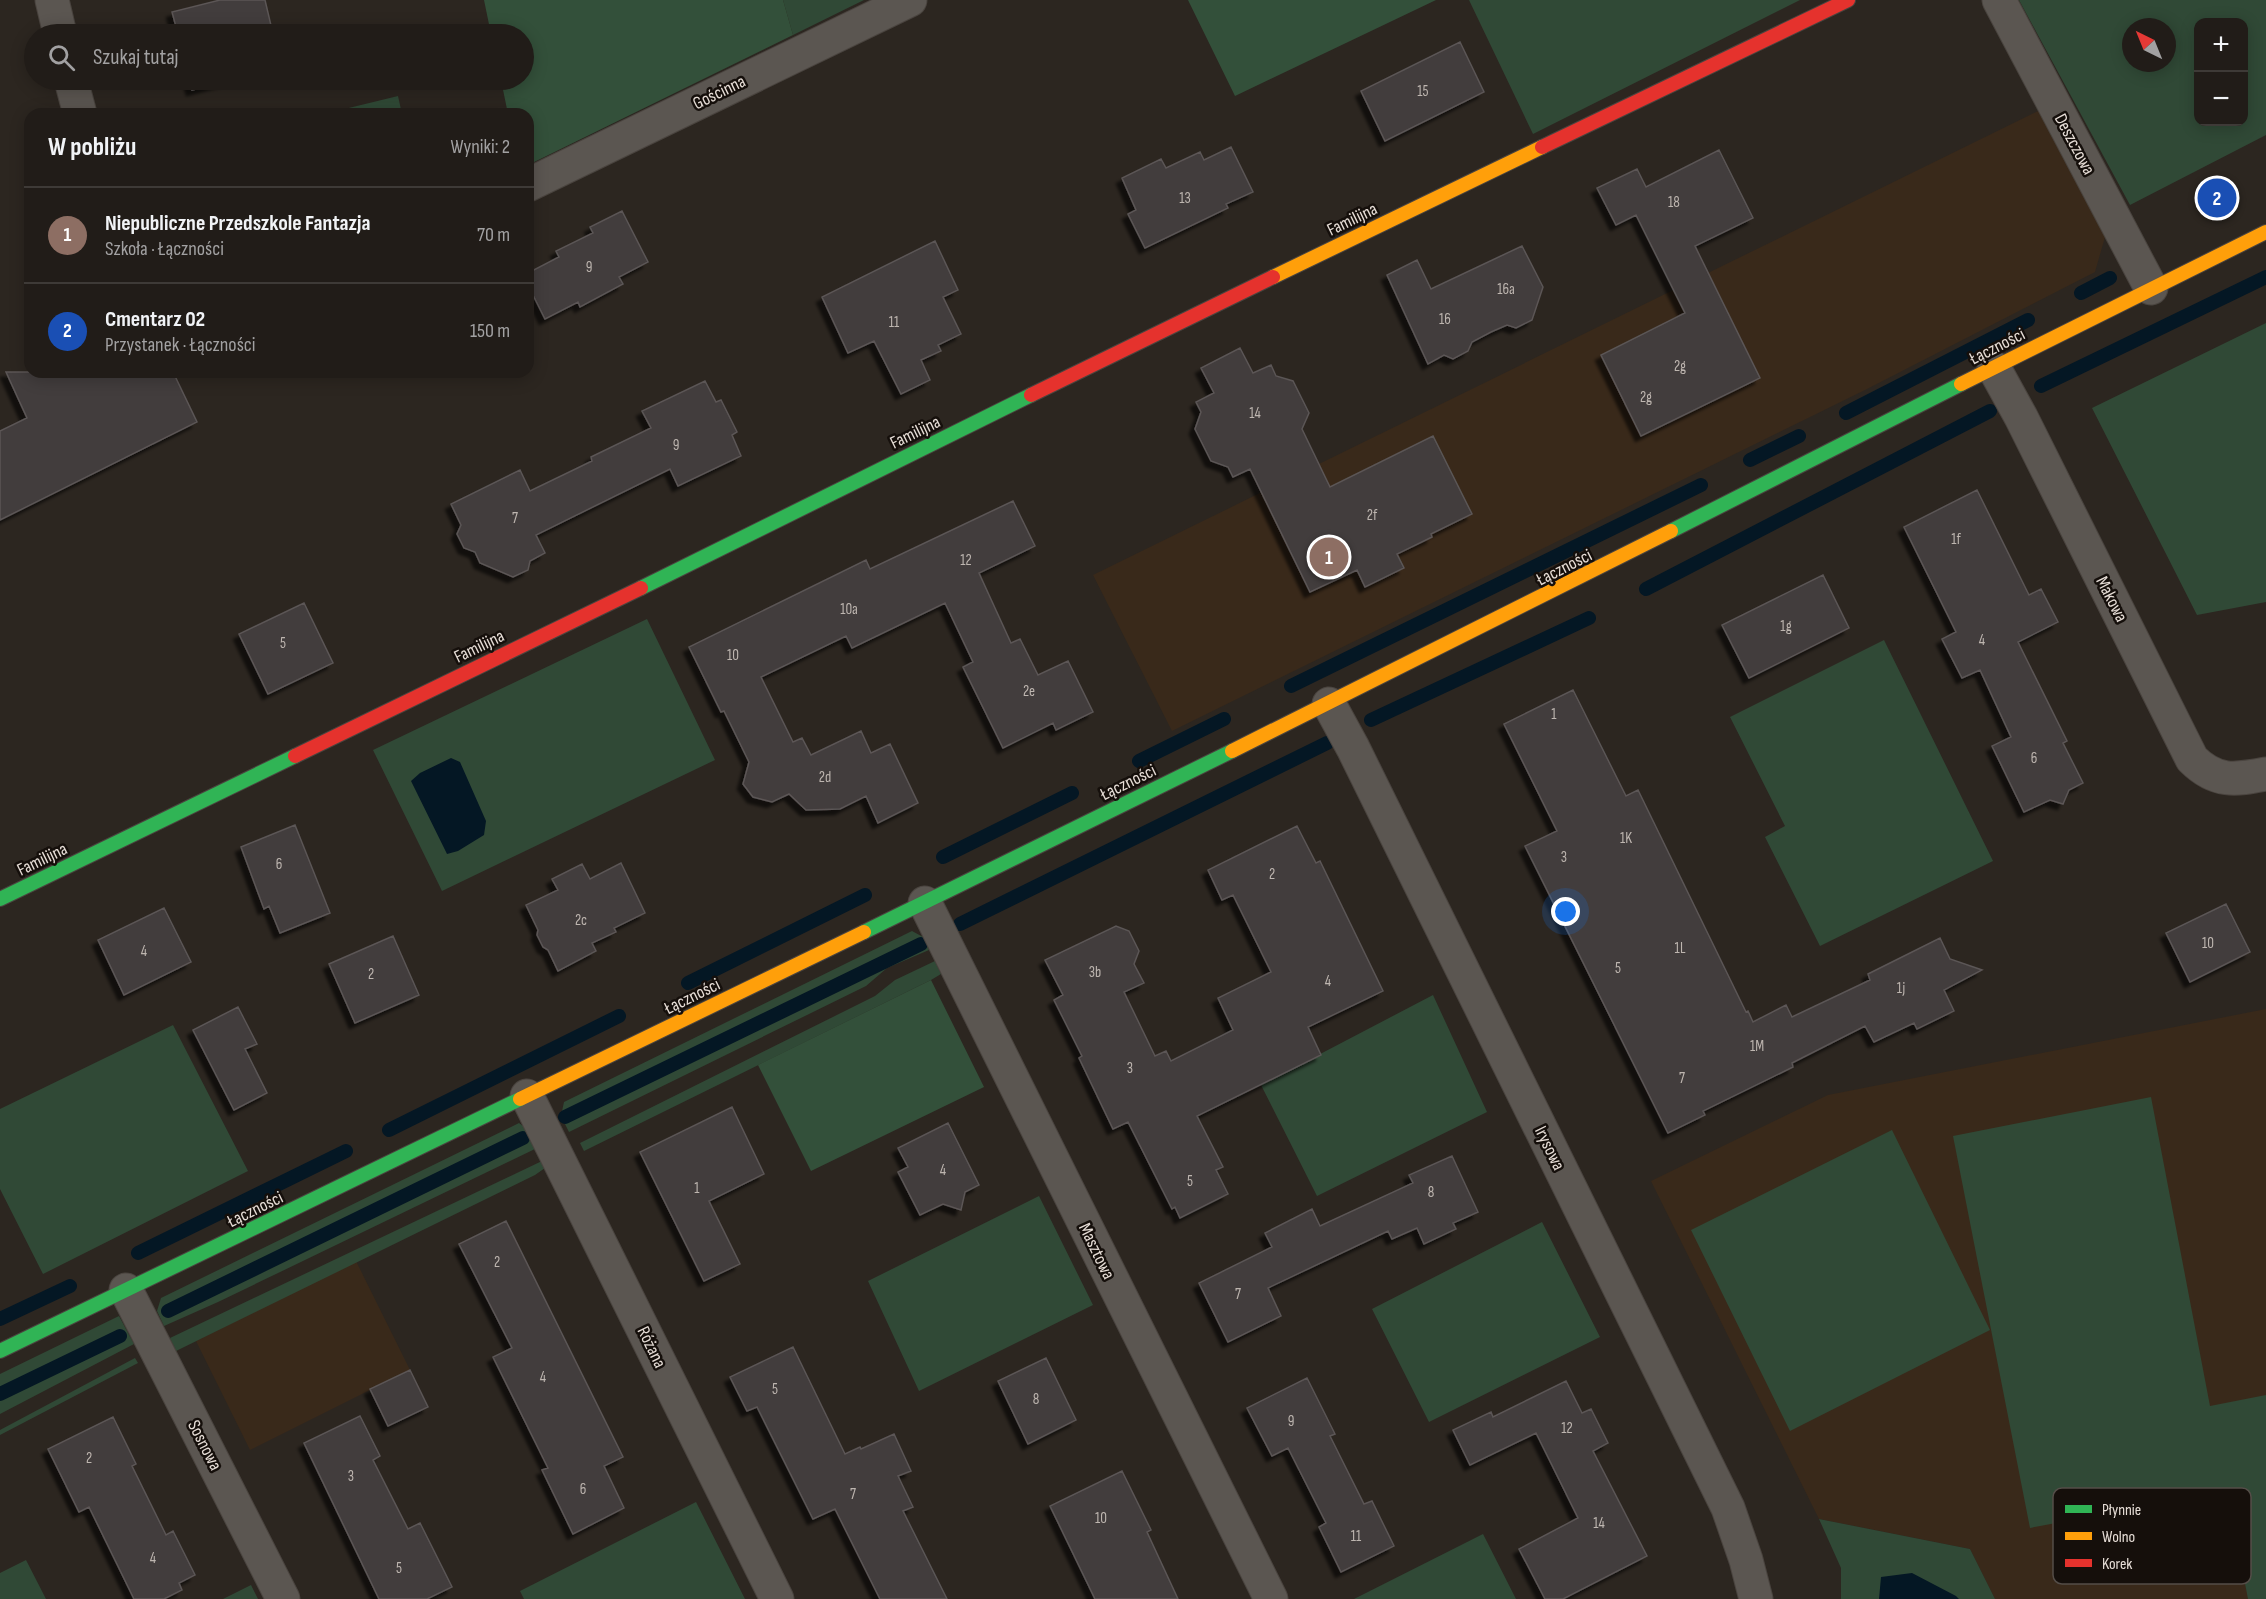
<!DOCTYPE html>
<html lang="pl">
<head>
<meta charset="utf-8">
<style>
	body { margin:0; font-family:"Sofia Sans Condensed",sans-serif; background:#292521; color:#f1f3f6 }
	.controls { position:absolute; right:18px; top:18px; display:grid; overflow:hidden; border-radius:12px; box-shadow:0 3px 15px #0003 }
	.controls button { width:54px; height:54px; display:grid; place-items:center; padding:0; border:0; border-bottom:2px solid #3e3a37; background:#211c18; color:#f1f3f6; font:30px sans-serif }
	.compass { position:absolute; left:2122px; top:18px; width:54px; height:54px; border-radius:50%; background:#211c18; box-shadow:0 3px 15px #0003; rotate:317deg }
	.you { position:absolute; left:1566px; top:912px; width:21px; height:21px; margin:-15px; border:4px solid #fff; border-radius:50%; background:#1a73e8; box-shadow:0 0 0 9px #1a73e833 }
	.badge { display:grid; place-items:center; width:39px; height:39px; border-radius:50%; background:#a69e97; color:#fff; font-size:20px; font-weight:700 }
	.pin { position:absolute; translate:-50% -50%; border:3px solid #fff; box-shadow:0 2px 6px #0006 }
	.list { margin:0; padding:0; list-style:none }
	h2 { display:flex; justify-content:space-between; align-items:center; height:78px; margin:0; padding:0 24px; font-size:26px }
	h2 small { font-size:20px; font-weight:400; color:#a2a1a2 }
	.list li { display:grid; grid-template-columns:39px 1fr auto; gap:18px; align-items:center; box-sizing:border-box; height:96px; padding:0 24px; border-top:2px solid #3e3a37 }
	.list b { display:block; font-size:22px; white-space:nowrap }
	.list p { margin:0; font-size:20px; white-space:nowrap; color:#a2a1a2 }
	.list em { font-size:20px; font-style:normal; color:#a2a1a2 }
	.icon { flex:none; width:33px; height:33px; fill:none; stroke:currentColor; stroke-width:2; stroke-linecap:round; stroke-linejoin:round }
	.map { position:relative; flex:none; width:2266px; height:1599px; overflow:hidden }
	.search { position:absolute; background:#211c18; box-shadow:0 3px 15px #0003; left:24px; top:24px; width:510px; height:66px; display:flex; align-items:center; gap:15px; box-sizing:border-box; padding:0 21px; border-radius:33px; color:#a2a1a2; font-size:22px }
	.panel { position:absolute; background:#211c18; box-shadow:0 3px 15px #0003; left:24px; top:108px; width:510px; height:270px; border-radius:18px }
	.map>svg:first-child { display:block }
</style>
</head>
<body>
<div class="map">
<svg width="2266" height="1599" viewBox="0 0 2266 1599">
	<defs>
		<filter id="shadow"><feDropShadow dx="-5.5" dy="5.5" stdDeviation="1.5" flood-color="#0009"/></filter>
	</defs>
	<rect width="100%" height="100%" fill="#2c2620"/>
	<path fill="#39291a" d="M2042,109L2107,230L2095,272L1867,389L1172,731L1093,575Z
		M2266,1009V1599H1995L1970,1549L1819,1519L1651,1181L1828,1095Z
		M356,1261L410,1370L250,1450L196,1341Z"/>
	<path fill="#304936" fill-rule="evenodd" d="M783,0H864L793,35Z
		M1469,0H1800L1533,134Z
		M2019,0H2266V135L2130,205ZM2198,22H2244V122H2198ZM2131,27H2167V63H2131Z
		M398,96L402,114H324Z
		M2266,323V602L2197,615L2092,408Z
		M647,619L715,760L442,891L373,750Z
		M1884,640L1993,861L1820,946L1765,837L1785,826L1730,717Z
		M912,931L923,937L929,950L887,968L866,986L569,1132L561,1116L564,1102Z
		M935,961L941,974L931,980L584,1151L580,1143L875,996L895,980Z
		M1433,995L1487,1112L1317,1196L1261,1085Z
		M173,1025L248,1171L43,1274L0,1189V1109Z
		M2151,1097L2210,1406L2266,1395V1599H2248L2227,1490L2030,1528L1953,1136Z
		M519,1123L527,1129L537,1148L218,1302L164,1326L157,1311L161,1298Z
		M1892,1130L1990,1330L1790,1431L1691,1230Z
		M542,1161L545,1168L535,1175L176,1351L170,1338Z
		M1039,1196L1093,1305L919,1391L868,1281Z
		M1542,1222L1600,1337L1429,1422L1372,1309Z
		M119,1316L134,1344L0,1414V1374Z
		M135,1358L138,1363L0,1435V1430Z
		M696,1502L745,1599H524L520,1591Z
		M1819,1519L1970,1549L1995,1599H1841V1568Z
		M1483,1534L1516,1599H1354Z
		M26,1560L46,1599H0V1573Z
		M251,1585L258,1599H223Z"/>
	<path fill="#33503a" d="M484,0H783L793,35L528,165V114H508L501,80H524V34H491Z
		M1188,0H1436L1235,96Z
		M931,980L984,1087L811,1171L758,1065Z"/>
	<path fill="#041724" d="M451,758L460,762L486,821L484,835L458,851L447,854L411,781L420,773Z
		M1912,1573L1956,1596L1959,1599H1879L1881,1577Z"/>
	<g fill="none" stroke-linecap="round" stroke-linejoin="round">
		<path stroke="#041724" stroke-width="14" d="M2081,293L2110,278
			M2041,386L2266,277
			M1846,413L2028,320
			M1750,460L1799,436
			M1646,589L1990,411
			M1291,686L1701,485
			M1371,720L1589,618
			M1139,761L1224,719
			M943,857L1072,793
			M960,924L1327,743
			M688,983L865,895
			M565,1117L921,944
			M389,1130L619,1016
			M138,1253L346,1151
			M168,1311L523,1138
			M0,1319L70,1286
			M0,1394L120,1336"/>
	</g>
	<path fill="#423c3c" stroke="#5b5656" stroke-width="1.5" filter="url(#shadow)" d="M220,0H265L273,34H178L172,12Z
		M1460,42L1484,92L1385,141L1361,91Z
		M189,80H231L192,90Z
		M1231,147L1253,192L1226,204L1228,208L1145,248L1128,214L1136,210L1122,178L1161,159L1166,168L1200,152L1204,160Z
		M1719,150L1753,218L1695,246L1760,378L1641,436L1601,355L1685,313L1636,215L1616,225L1597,188L1637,169L1646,187Z
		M622,211L648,262L619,277L623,284L580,307L578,302L545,319L528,285V273L559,257L556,251L593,233L590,227Z
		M935,241L958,290L943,297L961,334L938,345L941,351L921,360L930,380L901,394L874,341L848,353L822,297Z
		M1522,246L1543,287L1532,320L1516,328L1507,325L1491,332L1472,342L1468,351L1453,359L1444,355L1428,364L1387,275L1417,260L1431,289Z
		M1240,348L1253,373L1271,365L1276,376L1293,381L1309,413L1302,429L1330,487L1433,436L1472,514L1431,534L1432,537L1397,554L1404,568L1365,587L1357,570L1310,592L1250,469L1233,477L1228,467L1211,461L1195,429L1201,412L1196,402L1214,393L1201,368Z
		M6,372H173L197,422L0,520V431L27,418Z
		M705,381L716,402L721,400L737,432L732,435L741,456L678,486L670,469L536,535L545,553L530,561L528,570L513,577L480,563L475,552L464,548L457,534L461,525L451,504L520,470L530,491L592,461L591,457L651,428L642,411Z
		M1977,490L2029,595L2041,589L2058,622L2018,642L2067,741L2063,743L2083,783L2069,790L2063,804L2050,800L2024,812L1992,746L2011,737L1980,670L1962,678L1942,639L1956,632L1904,527Z
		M1013,501L1035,546L979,573L1011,643L1020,639L1038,675L1068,661L1093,712L1056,730L1053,723L1003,748L963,667L973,662L945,603L852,648L846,636L761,677L793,742L802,738L811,755L861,731L871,753L890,744L918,803L878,823L866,796L840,809L806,810L789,794L772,802L753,797L743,784L749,762L724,711L721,712L689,647L866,560L870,569Z
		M1823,575L1849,628L1749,678L1722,625Z
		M304,603L333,663L268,694L239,634Z
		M1573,690L1626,796L1638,790L1746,1012L1748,1011L1753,1022L1786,1005L1792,1017L1870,980L1868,974L1940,938L1950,959L1982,970L1944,990L1954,1011L1917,1029L1914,1023L1874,1042L1865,1026L1792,1063L1793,1067L1703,1111L1705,1115L1668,1133L1525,846L1557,831L1504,724Z
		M295,825L330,913L280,933L269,906L264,909L241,847Z
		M1297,826L1316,863L1320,861L1383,991L1308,1027L1321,1055L1197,1116L1223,1167L1216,1170L1228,1194L1180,1218L1175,1207L1172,1209L1128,1122L1113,1129L1079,1058L1082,1056L1054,1000L1063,995L1045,960L1116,926L1129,931L1139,951L1134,964L1144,983L1124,992L1155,1056L1166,1051L1171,1061L1233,1030L1218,998L1271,972L1233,895L1222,900L1208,870Z
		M621,863L645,913L614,928L616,932L592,943L596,951L558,971L548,950L543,947L537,935L538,930L526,905L558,890L552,879L582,864L590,879Z
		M2226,904L2250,952L2190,982L2166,933Z
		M164,908L191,962L124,995L98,940Z
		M393,936L419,995L355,1023L329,964Z
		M238,1007L257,1044L245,1049L267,1093L234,1110L193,1030Z
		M732,1107L764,1174L709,1201L740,1264L704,1281L640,1152Z
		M948,1123L979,1185L965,1192L961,1210L943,1204L920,1215L898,1172L908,1167L898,1148Z
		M1452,1156L1478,1212L1453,1223L1456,1229L1424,1244L1417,1228L1392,1239L1388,1231L1268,1288L1281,1316L1228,1342L1199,1283L1272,1247L1265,1233L1312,1209L1320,1226L1413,1183L1409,1175Z
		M506,1221L623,1457L604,1466L624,1508L573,1534L542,1470L548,1468L493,1357L512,1348L459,1244Z
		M793,1347L845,1454L860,1447L861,1449L894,1434L911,1471L898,1476L913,1507L903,1511L947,1599H880L835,1509L813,1519L757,1407L747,1411L730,1377Z
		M1046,1358L1076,1420L1028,1444L998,1381Z
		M410,1370L428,1407L388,1426L370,1389Z
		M1307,1378L1335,1434L1330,1436L1364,1504L1372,1501L1394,1546L1341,1572L1319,1527L1326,1523L1288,1448L1272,1456L1247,1408Z
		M1566,1381L1582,1413L1591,1409L1608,1443L1593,1451L1647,1556L1563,1599H1545L1519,1549L1578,1518L1536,1433L1470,1465L1453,1430L1491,1412L1493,1417Z
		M360,1416L380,1456L373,1460L408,1529L420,1523L452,1587L427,1599H379L304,1443Z
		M113,1417L136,1464L132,1466L166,1535L173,1531L195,1575L179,1583L182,1590L164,1599H134L89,1507L79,1512L48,1449Z
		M1122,1471L1151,1530L1147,1532L1178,1599H1095L1050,1506Z"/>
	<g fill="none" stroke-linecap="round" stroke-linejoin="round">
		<g stroke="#4a443f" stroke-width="35">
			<path id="street" d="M52,0L60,34
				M1999,0L2151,288
				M71,80L80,114
				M528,185L910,0
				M1994,368L2021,417L2192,759C2216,783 2235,780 2266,774
				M1329,704L1353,748L1728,1508L1746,1560L1756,1599
				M925,903L1271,1599
				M527,1096L777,1599
				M126,1290L283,1599"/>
		</g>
		<g stroke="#4a443f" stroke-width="16">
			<path id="fast" d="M1671,531L1961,384
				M641,588L1031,395
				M0,899L295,756
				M864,932L1232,751
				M0,1351L520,1099"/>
		</g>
		<g stroke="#4a443f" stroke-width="16">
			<path id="slow" d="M1273,277L1542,147
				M1961,384L2266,232
				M1232,751L1671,531
				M520,1099L864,932"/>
		</g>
		<g stroke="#4a443f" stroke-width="16">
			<path id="jam" d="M1542,147L1848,0
				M1031,395L1273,277
				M295,756L641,588"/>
		</g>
		<use href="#street" stroke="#5b5651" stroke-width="33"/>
		<use href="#fast" stroke="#30b455" stroke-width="14"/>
		<use href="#slow" stroke="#ff9f0a" stroke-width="14"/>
		<use href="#jam" stroke="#e5322d" stroke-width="14"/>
	</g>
	<g text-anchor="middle" stroke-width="5" stroke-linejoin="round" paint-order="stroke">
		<g font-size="15" fill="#beb6b0">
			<text x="1423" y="96">15</text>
			<text x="1185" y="203">13</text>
			<text x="1674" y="207">18</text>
			<text x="589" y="272">9</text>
			<text x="1506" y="294">16a</text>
			<text x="1445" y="324">16</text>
			<text x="894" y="327">11</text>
			<text x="1680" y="371">2g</text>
			<text x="1646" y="402">2g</text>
			<text x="1255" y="418">14</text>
			<text x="676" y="450">9</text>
			<text x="1372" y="520">2f</text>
			<text x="515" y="523">7</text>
			<text x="1956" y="544">1f</text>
			<text x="966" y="565">12</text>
			<text x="849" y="614">10a</text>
			<text x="1786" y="631">1g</text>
			<text x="1982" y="645">4</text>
			<text x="283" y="648">5</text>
			<text x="733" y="660">10</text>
			<text x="1029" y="696">2e</text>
			<text x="1554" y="719">1</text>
			<text x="2034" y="763">6</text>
			<text x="825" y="782">2d</text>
			<text x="1626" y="843">1K</text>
			<text x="1564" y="862">3</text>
			<text x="279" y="869">6</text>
			<text x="1272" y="879">2</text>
			<text x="581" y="925">2c</text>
			<text x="2208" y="948">10</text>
			<text x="1680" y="953">1L</text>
			<text x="144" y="956">4</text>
			<text x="1618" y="973">5</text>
			<text x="1095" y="977">3b</text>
			<text x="371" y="979">2</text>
			<text x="1328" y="986">4</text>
			<text x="1901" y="993">1j</text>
			<text x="1757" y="1051">1M</text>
			<text x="1130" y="1073">3</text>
			<text x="1682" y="1083">7</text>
			<text x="943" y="1175">4</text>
			<text x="1190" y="1186">5</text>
			<text x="697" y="1193">1</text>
			<text x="1431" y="1197">8</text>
			<text x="497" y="1267">2</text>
			<text x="1238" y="1299">7</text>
			<text x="543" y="1382">4</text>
			<text x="775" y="1394">5</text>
			<text x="1036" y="1404">8</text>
			<text x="1291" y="1426">9</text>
			<text x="1567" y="1433">12</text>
			<text x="89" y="1463">2</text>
			<text x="351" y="1481">3</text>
			<text x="583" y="1494">6</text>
			<text x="853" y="1499">7</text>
			<text x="1101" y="1523">10</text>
			<text x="1599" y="1528">14</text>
			<text x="1356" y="1541">11</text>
			<text x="153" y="1563">4</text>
			<text x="399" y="1573">5</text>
		</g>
		<g font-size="18" fill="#e7ded7" stroke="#150f0b">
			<text transform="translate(719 92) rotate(-26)" y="6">Gościnna</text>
			<text transform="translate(2075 144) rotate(62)" y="6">Deszczowa</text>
			<text transform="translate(1352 219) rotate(-26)" y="6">Familijna</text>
			<text transform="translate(1997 346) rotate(-27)" y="6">Łączności</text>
			<text transform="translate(915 432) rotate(-26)" y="6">Familijna</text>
			<text transform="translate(1564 567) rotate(-27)" y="6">Łączności</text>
			<text transform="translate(2112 599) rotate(63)" y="6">Makowa</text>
			<text transform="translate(479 646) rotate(-26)" y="6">Familijna</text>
			<text transform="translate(1128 782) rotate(-26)" y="6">Łączności</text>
			<text transform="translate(42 859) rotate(-26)" y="6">Familijna</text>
			<text transform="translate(692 996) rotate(-26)" y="6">Łączności</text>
			<text transform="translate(1550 1148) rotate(64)" y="6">Irysowa</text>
			<text transform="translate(255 1209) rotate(-26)" y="6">Łączności</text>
			<text transform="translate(1097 1251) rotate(64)" y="6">Masztowa</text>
			<text transform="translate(652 1347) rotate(64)" y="6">Różana</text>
			<text transform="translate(205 1445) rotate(63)" y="6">Sosnowa</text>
		</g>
	</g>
	<rect x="2053" y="1488" width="198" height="96" rx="9" fill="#150f0b" stroke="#544d48" stroke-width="1.5"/>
	<rect x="2065" y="1505" width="27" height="8" fill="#30b455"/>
	<rect x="2065" y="1532" width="27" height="8" fill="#ff9f0a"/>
	<rect x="2065" y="1559" width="27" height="8" fill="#e5322d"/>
	<g font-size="16" fill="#e7ded7">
		<text x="2102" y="1515">Płynnie</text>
		<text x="2102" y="1542">Wolno</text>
		<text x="2102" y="1569">Korek</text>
	</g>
</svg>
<div class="controls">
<button>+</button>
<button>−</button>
</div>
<svg class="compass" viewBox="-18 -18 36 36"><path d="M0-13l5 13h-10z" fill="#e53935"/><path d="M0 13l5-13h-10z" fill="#a2a1a2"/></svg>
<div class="you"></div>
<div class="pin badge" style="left:1329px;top:557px;background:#8d6e63">1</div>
<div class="pin badge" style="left:2217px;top:198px;background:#1a4fb4">2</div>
<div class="search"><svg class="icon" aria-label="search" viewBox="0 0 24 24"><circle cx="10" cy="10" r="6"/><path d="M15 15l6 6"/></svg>Szukaj tutaj</div>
<section class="panel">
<h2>W pobliżu<small>Wyniki: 2</small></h2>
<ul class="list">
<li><span class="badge" style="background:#8d6e63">1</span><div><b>Niepubliczne Przedszkole Fantazja</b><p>Szkoła · Łączności</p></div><em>70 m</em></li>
<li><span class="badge" style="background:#1a4fb4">2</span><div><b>Cmentarz 02</b><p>Przystanek · Łączności</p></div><em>150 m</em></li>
</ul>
</section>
</div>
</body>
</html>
